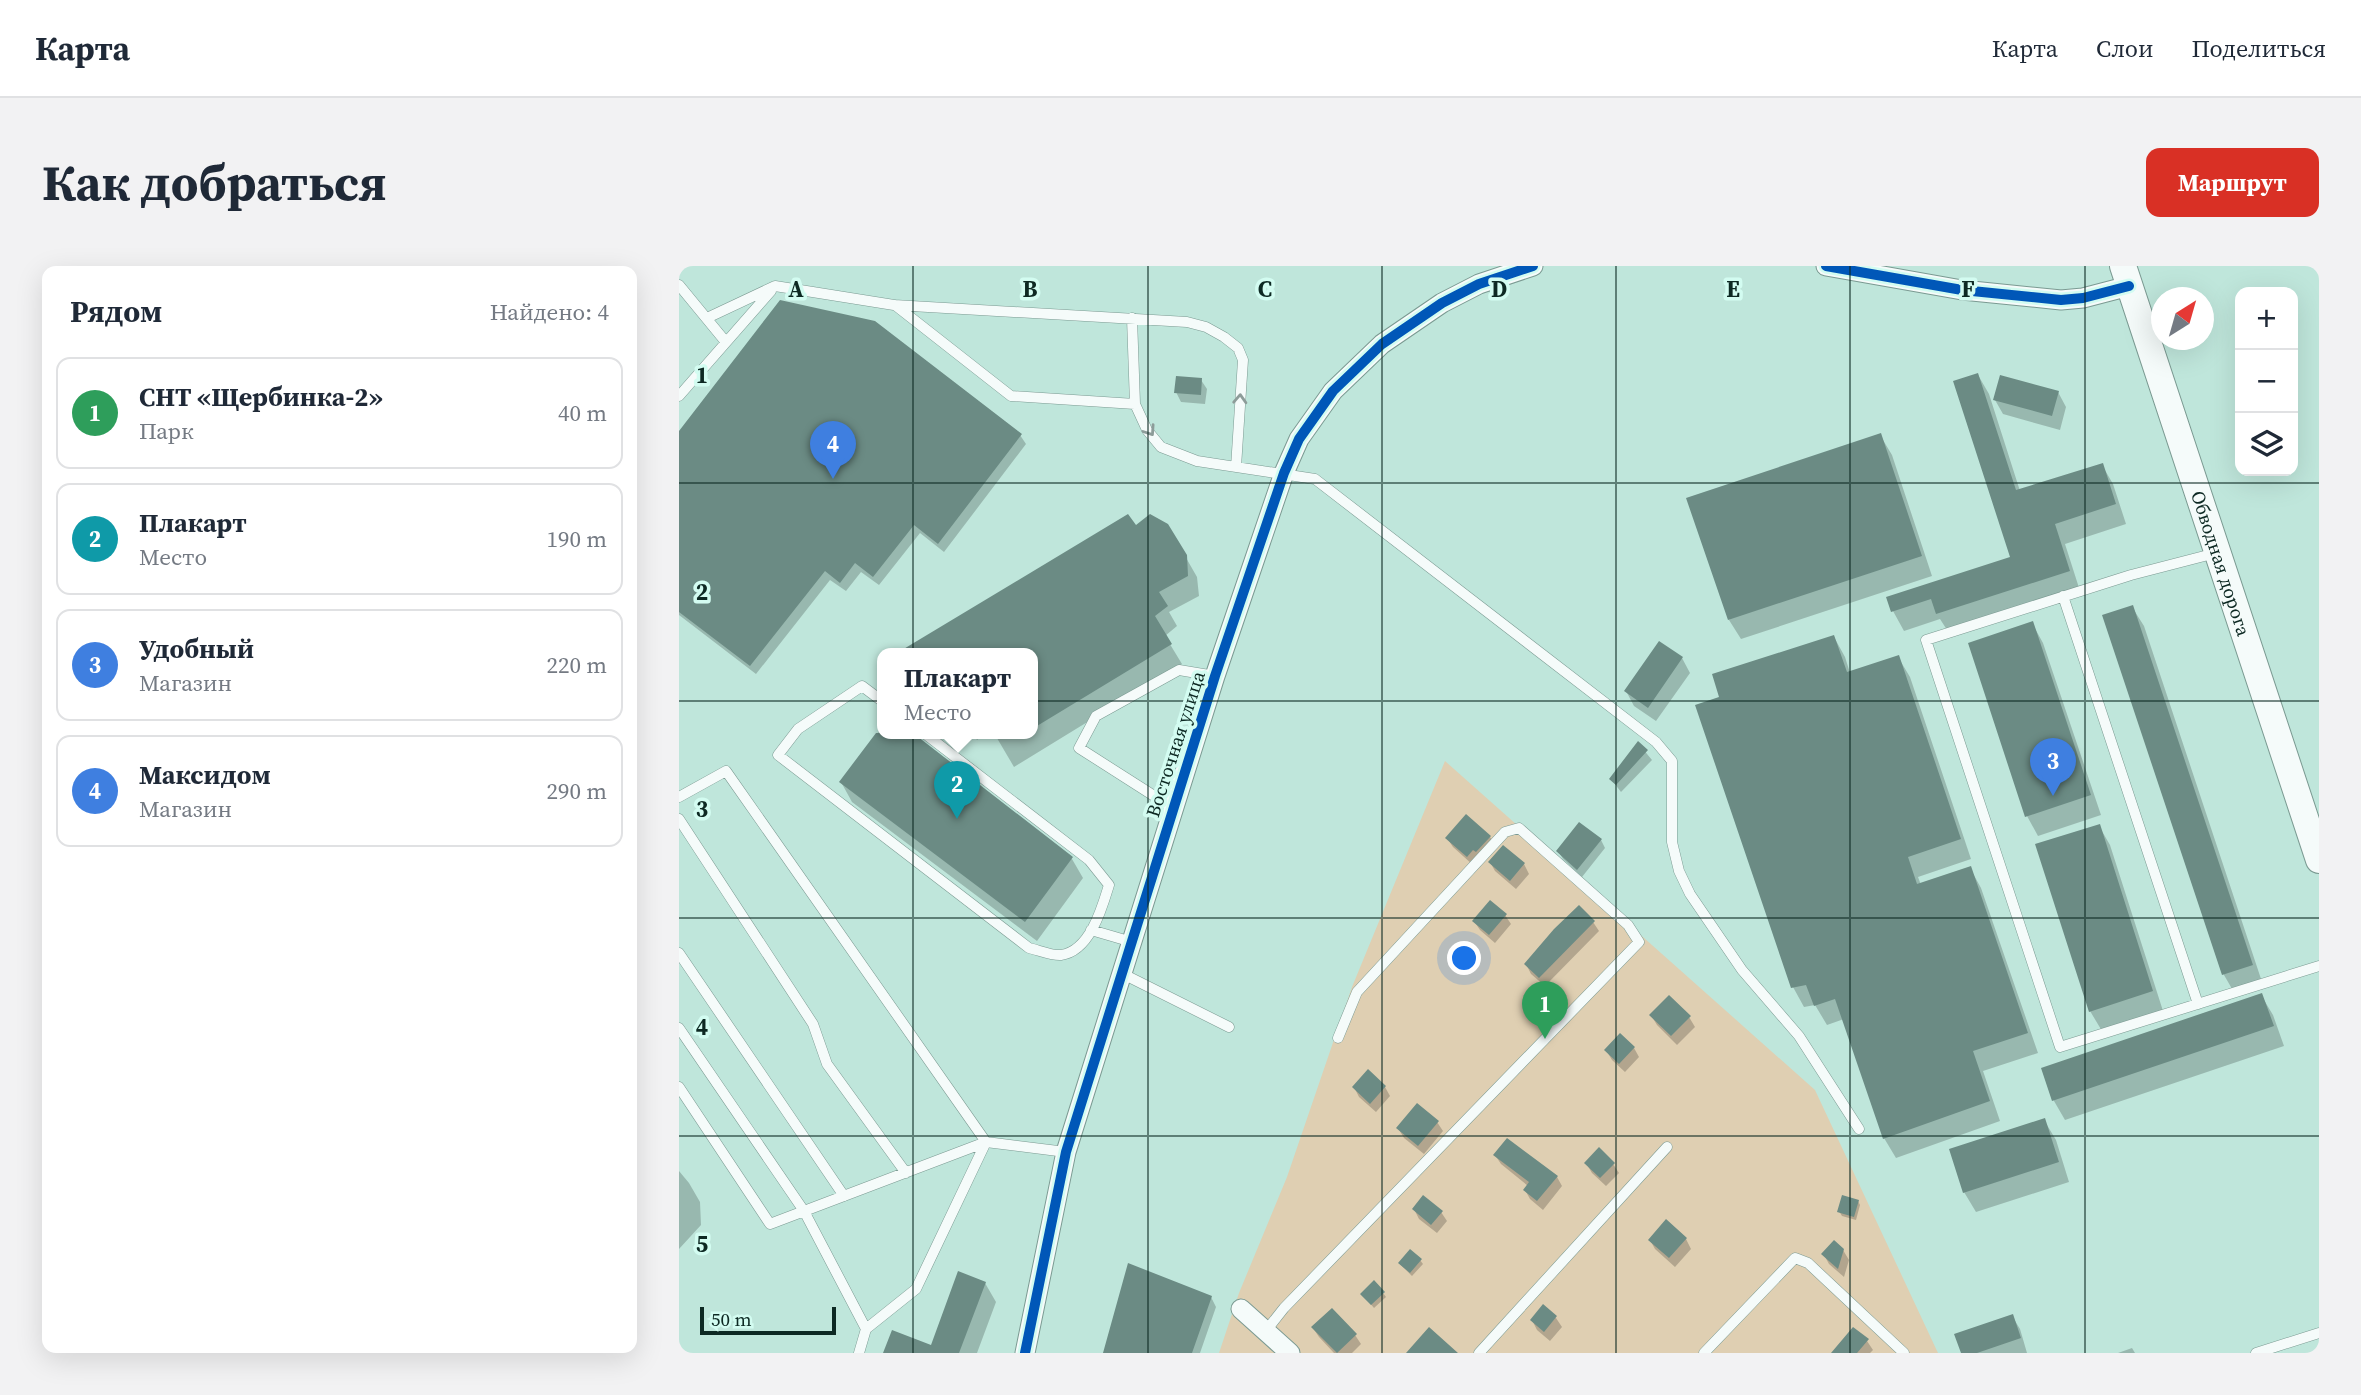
<!DOCTYPE html>
<html lang="ru">
<head>
<meta charset="utf-8">
<style>
	body { margin:0; font-family:"Source Serif 4",serif; background:#f2f2f3; color:#1f2937 }
	.controls { position:absolute; right:21px; top:21px; display:grid; overflow:hidden; border-radius:14px; box-shadow:0 7px 28px #0002 }
	.controls button { width:63px; height:63px; display:grid; place-items:center; padding:0; border:0; border-bottom:2px solid #e0e1e3; background:#fff; color:#1f2937; font:35px sans-serif }
	.compass { position:absolute; left:1472px; top:21px; width:63px; height:63px; border-radius:50%; background:#fff; box-shadow:0 7px 28px #0002; rotate:37deg }
	.scale { position:absolute; left:21px; bottom:18px; width:136px; box-sizing:border-box; padding-left:7px; border:4px solid #0d2923; border-top:0; font-size:19px; line-height:24px; white-space:nowrap; color:#0d2923; -webkit-text-stroke:5px #d3fcf1; paint-order:stroke }
	.you { position:absolute; left:786px; top:693px; width:24px; height:24px; margin:-18px; border:5px solid #fff; border-radius:50%; background:#1a73e8; box-shadow:0 0 0 10px #1a73e833 }
	.badge { display:grid; place-items:center; width:46px; height:46px; border-radius:50%; background:#d93025; color:#fff; font-size:23px; font-weight:700 }
	.pin { position:absolute; translate:-50% -58px; filter:drop-shadow(0 2px 4px #0008) }
	.pin::after { content:''; position:absolute; top:37px; width:24px; height:21px; background:inherit; clip-path:polygon(0 0,100% 0,50% 100%) }
	.popup { position:absolute; left:198px; top:382px; width:161px; height:91px; box-sizing:border-box; display:grid; place-content:center; border-radius:14px; background:#fff; filter:drop-shadow(0 2px 5px #0005); font-size:23px; white-space:nowrap; color:#747a83 }
	.popup b { font-size:26px; color:#1f2937 }
	.popup::after { content:''; position:absolute; left:50%; top:100%; margin-left:-14px; border:14px solid transparent; border-top-color:#fff }
	.list { margin:0; padding:0; list-style:none }
	h2 { display:flex; justify-content:space-between; align-items:center; height:91px; margin:0; padding:0 28px; font-size:30px }
	h2 small { font-size:23px; font-weight:400; color:#747a83 }
	.list li { display:grid; grid-template-columns:46px 1fr auto; gap:21px; align-items:center; box-sizing:border-box; height:112px; margin:0 14px 14px; padding:0 14px; border:2px solid #e0e1e3; border-radius:14px }
	.list b { display:block; font-size:26px; white-space:nowrap }
	.list p { margin:0; font-size:23px; white-space:nowrap; color:#747a83 }
	.list em { font-size:23px; font-style:normal; color:#747a83 }
	.icon { flex:none; width:38px; height:38px; fill:none; stroke:currentColor; stroke-width:2; stroke-linecap:round; stroke-linejoin:round }
	.map { position:relative; flex:none; width:1640px; height:1087px; overflow:hidden; border-radius:14px }
	header { display:flex; align-items:center; gap:42px; box-sizing:border-box; height:98px; padding:0 35px; background:#fff; border-bottom:2px solid #e0e1e3 }
	header strong { font-size:33px }
	nav { display:flex; gap:38px; margin-inline-start:auto; font-size:24px }
	.intro { display:flex; align-items:center; justify-content:space-between; box-sizing:border-box; height:168px; padding:0 42px }
	h1 { margin:0; font-size:49px }
	.button { padding:18px 32px; border-radius:14px; background:#d93025; color:#fff; font-size:24px; font-weight:700 }
	main { display:flex; gap:42px; padding:0 42px }
	aside { flex:1; background:#fff; border-radius:14px; box-shadow:0 7px 28px #0002 }
	.map>svg:first-child { display:block }
</style>
</head>
<body>
<header>
<strong>Карта</strong>
<nav><a>Карта</a><a>Слои</a><a>Поделиться</a></nav>
</header>
<div class="intro"><h1>Как добраться</h1><a class="button">Маршрут</a></div>
<main>
<aside>
<h2>Рядом<small>Найдено: 4</small></h2>
<ul class="list">
<li><span class="badge" style="background:#2e9e5b">1</span><div><b>СНТ «Щербинка-2»</b><p>Парк</p></div><em>40 m</em></li>
<li><span class="badge" style="background:#0f9aa8">2</span><div><b>Плакарт</b><p>Место</p></div><em>190 m</em></li>
<li><span class="badge" style="background:#3f7fe0">3</span><div><b>Удобный</b><p>Магазин</p></div><em>220 m</em></li>
<li><span class="badge" style="background:#3f7fe0">4</span><div><b>Максидом</b><p>Магазин</p></div><em>290 m</em></li>
</ul>
</aside>
<div class="map">
<svg width="1640" height="1087" viewBox="0 0 1640 1087">
	<rect width="100%" height="100%" fill="#bfe6db"/>
	<path fill="#dfcfb2" d="M766,495L1136,824L1259,1087H540L560,1027L608,911L673,721Z"/>
	<path fill="#0003" d="M1299,109L1310,128L1341,225L1423,199L1434,218L1447,258L1386,278L1401,325L1270,367L1261,353L1225,365L1214,345L1333,292Z
		M522,114L528,123L526,138L502,136L497,126Z
		M1379,126L1387,141L1381,164L1324,148L1316,134Z
		M341,169L347,178L265,286L241,267L200,319L182,306L167,325L151,314L77,408L0,349V170Z
		M1201,169L1213,189L1253,310L1062,373L1050,354Z
		M456,262L506,290L518,311L520,330L490,346L498,360L486,370L503,398L335,501L315,467H353V387Z
		M1453,341L1465,360L1584,719L1556,728L1545,709L1425,350Z
		M1353,357L1364,377L1422,549L1359,570L1348,550Z
		M1155,371L1166,391L1171,407L1219,391L1231,411L1292,593L1239,611L1242,619L1291,602L1302,622L1359,787L1304,805L1321,855L1217,892L1205,872L1165,753L1148,759L1136,739L1125,741L1114,721L1042,432Z
		M1003,392L1011,407L977,455L955,440L947,425Z
		M203,462V467H230L393,593L404,612L358,675L173,536L162,516Z
		M294,467H306L298,474Z
		M959,477L973,494L942,526L932,513Z
		M1420,560L1431,579L1484,745L1423,765L1411,745Z
		M811,571L817,580L794,599L774,581L768,572Z
		M922,574L926,582L903,611L884,593L879,585Z
		M811,596L845,598L850,608L837,623L816,605Z
		M826,649L832,658L816,677L801,664L795,655Z
		M914,656L920,665L866,720L852,708L847,698Z
		M1582,729L1594,749L1605,780L1386,854L1375,835L1364,803Z
		M972,749L1010,751L1016,761L998,779L978,759Z
		M955,782L960,791L946,806L933,794L927,784Z
		M675,821H706L711,830L697,846L680,831Z
		M1365,854L1377,874L1390,916L1297,946L1285,926Z
		M758,856L764,865L745,888L725,872L719,862Z
		M816,889L878,911L883,920L864,944L851,933L846,924L849,920L822,898Z
		M907,897L934,898L940,907L927,920L913,907Z
		M0,905L10,917L21,936L22,959L0,983Z
		M1179,935L1181,939L1177,954L1163,950L1160,945Z
		M735,943L762,946L768,955L758,967L740,953Z
		M1007,973L1012,983L996,1001L976,983L971,974Z
		M1164,984L1170,994L1165,1011L1150,998L1145,989Z
		M741,994L744,998L733,1010L721,998Z
		M306,1017L317,1036L298,1087H206L253,1081Z
		M704,1027L707,1031L695,1042L683,1028Z
		M532,1031L537,1041L521,1087H428Z
		M864,1041L877,1052L883,1061L871,1075L858,1064L853,1054Z
		M1333,1050L1341,1063L1348,1087H1283Z
		M634,1062L676,1069L682,1078L673,1087H655L640,1071Z
		M1188,1075L1194,1084L1191,1087H1162Z
		M1453,1082L1456,1087H1439Z"/>
	<path fill="#6b8b84" d="M101,34L196,55L343,168L259,278L235,259L194,311L176,297L161,317L146,305L71,400L0,346V165Z
		M1299,107L1337,224L1424,197L1437,238L1376,258L1391,305L1257,348L1252,333L1212,346L1207,331L1331,291L1274,115Z
		M1321,109L1380,125L1373,150L1314,134Z
		M497,110L523,112L522,129L495,127Z
		M1202,167L1243,290L1049,354L1007,232Z
		M449,248L457,259L471,248L489,258L508,289L509,310L480,326L489,340L476,350L493,378L353,463V387H218Z
		M1454,339L1574,699L1543,709L1423,349Z
		M1354,355L1412,529L1346,551L1289,377Z
		M1155,369L1168,406L1220,389L1282,573L1229,591L1238,618L1292,600L1349,767L1294,785L1311,835L1204,873L1156,733L1135,740L1127,719L1112,722L1016,439L1040,431L1033,408Z
		M980,375L1004,391L969,442L945,425Z
		M197,467H234L394,591L346,656L160,516Z
		M959,475L969,484L937,519L930,513Z
		M787,548L812,570L797,586L794,584L788,591L766,572Z
		M900,556L923,573L898,604L877,585Z
		M1421,558L1474,725L1410,746L1356,578Z
		M824,579L846,597L831,615L809,596Z
		M811,634L828,648L810,669L793,655Z
		M900,639L916,655L860,712L845,698L875,663Z
		M1583,727L1595,760L1373,835L1362,802Z
		M990,729L1012,750L992,770L970,749Z
		M941,767L956,781L940,798L925,784Z
		M689,803L707,820L691,838L673,821Z
		M738,837L760,855L739,880L717,862Z
		M1366,852L1380,896L1284,927L1270,883Z
		M828,872L879,910L858,935L844,924L850,916L814,889Z
		M920,881L936,897L921,912L905,897Z
		M744,929L764,945L752,959L733,943Z
		M1163,929L1180,934L1175,951L1158,946Z
		M987,953L1008,972L990,992L969,974Z
		M1155,974L1165,983L1159,1003L1142,988Z
		M731,983L743,993L731,1007L719,997Z
		M449,997L533,1030L513,1087H424Z
		M279,1005L307,1016L280,1087H204L213,1064L252,1079Z
		M695,1014L706,1026L692,1039L681,1028Z
		M864,1038L878,1050L865,1066L851,1054Z
		M653,1042L678,1068L658,1087L632,1061Z
		M1334,1048L1342,1072L1298,1087H1282L1275,1068Z
		M750,1061L779,1087H727Z
		M1174,1061L1190,1073L1178,1087H1152Z"/>
	<g fill="none" stroke-linecap="round" stroke-linejoin="round">
		<g stroke="#7b9a92" stroke-width="11">
			<path id="lane" d="M0,19L46,75
				M216,39L332,130L456,138
				M28,52L96,20L215,39L508,56L527,61L545,71L559,82L564,94L557,201
				M453,52L456,138L468,164L482,181L518,195L636,213L977,476L993,495V576L1000,605L1011,628L1063,704L1120,770L1180,863
				M0,130L92,25
				M1537,287L1452,309L1247,374L1381,781L1640,700
				M1384,330L1519,738
				M203,435L183,420L119,463L99,489L350,682C359,684 374,690 382,689C411,685 423,642 430,619L410,594L245,467
				M0,531L47,505L307,876
				M494,542L400,482L417,450L500,404L536,410
				M0,553L134,758L148,798L227,907
				M412,664L453,676
				M0,687L165,930
				M442,707L550,761
				M0,762L125,945L187,1063
				M0,821L91,958L307,876L387,886
				M586,1066L605,1042L960,676L949,659L840,562L826,566L678,726L659,772
				M180,1087L187,1063L237,1023L307,876
				M800,1087L988,881
				M1025,1087L1116,992L1129,997L1225,1087
				M1577,1087L1640,1067"/>
		</g>
		<g stroke="#7b9a92" stroke-width="21">
			<path id="street" d="M1147,0L1283,24L1382,34L1404,32L1450,20
				M562,1043L611,1087
				M346,1087L387,886L536,410L605,207L620,173L654,125L703,78L763,37L800,18L854,0"/>
		</g>
		<g stroke="#7b9a92" stroke-width="28">
			<g id="secondary">
				<path id="s1" d="M1444,0L1640,594"/>
			</g>
		</g>
		<use href="#lane" stroke="#f5fbfa" stroke-width="10"/>
		<use href="#street" stroke="#f5fbfa" stroke-width="19"/>
		<use href="#secondary" stroke="#f5fbfa" stroke-width="26"/>
		<g stroke="#d3fcf1" stroke-width="15">
			<path id="cycleway" d="M1147,0L1283,24L1382,34L1404,32L1450,20
				M346,1087L387,886L536,410L605,207L620,173L654,125L703,78L763,37L800,18L854,0"/>
		</g>
		<use href="#cycleway" stroke="#0057b8" stroke-width="10"/>
	</g>
	<defs><path id="oneway-chevron" d="M-2-3.5L2.5 0L-2 3.5" fill="none" stroke-width="1.6" stroke-linecap="round" stroke-linejoin="round" transform="scale(1.75)"/></defs>
	<g stroke="#8d9c99">
		<use href="#oneway-chevron" transform="translate(561 133) rotate(-87)"/>
		<use href="#oneway-chevron" transform="translate(471 165) rotate(56)"/>
	</g>
	<path fill="none" stroke="#0d2923" stroke-width="2" stroke-opacity="0.55" d="M234,0V1087M469,0V1087M703,0V1087M937,0V1087M1171,0V1087M1406,0V1087M0,217H1640M0,435H1640M0,652H1640M0,870H1640"/>
	<g text-anchor="middle" stroke-width="7" stroke-linejoin="round" paint-order="stroke">
		<g font-size="19" fill="#0d2923" stroke="#d3fcf1">
			<text dy="7" stroke="none"><textPath href="#s1" startOffset="313">Обводная дорога</textPath></text>
			<text transform="translate(496 478) rotate(-72)" y="7">Восточная улица</text>
		</g>
	</g>
	<g font-size="23" text-anchor="middle" font-weight="bold" fill="#0d2923" stroke="#d3fcf1" stroke-width="7" stroke-linejoin="round" paint-order="stroke">
		<text x="117" y="31">A</text>
		<text x="351" y="31">B</text>
		<text x="586" y="31">C</text>
		<text x="820" y="31">D</text>
		<text x="1054" y="31">E</text>
		<text x="1289" y="31">F</text>
		<text x="23" y="117">1</text>
		<text x="23" y="334">2</text>
		<text x="23" y="551">3</text>
		<text x="23" y="769">4</text>
		<text x="23" y="986">5</text>
	</g>
</svg>
<div class="controls">
<button>+</button>
<button>−</button>
<button><svg class="icon" aria-label="layers" viewBox="0 0 24 24"><path d="M12 4l9 5-9 5-9-5zM3 14l9 5 9-5"/></svg></button>
</div>
<svg class="compass" viewBox="-18 -18 36 36"><path d="M0-13l5 13h-10z" fill="#e53935"/><path d="M0 13l5-13h-10z" fill="#747a83"/></svg>
<div class="scale">50 m</div>
<div class="you"></div>
<div class="pin badge" style="left:866px;top:773px;background:#2e9e5b">1</div>
<div class="pin badge" style="left:278px;top:553px;background:#0f9aa8">2</div>
<div class="popup"><b>Плакарт</b>Место</div>
<div class="pin badge" style="left:1374px;top:530px;background:#3f7fe0">3</div>
<div class="pin badge" style="left:154px;top:213px;background:#3f7fe0">4</div>
</div>
</main>
</body>
</html>
